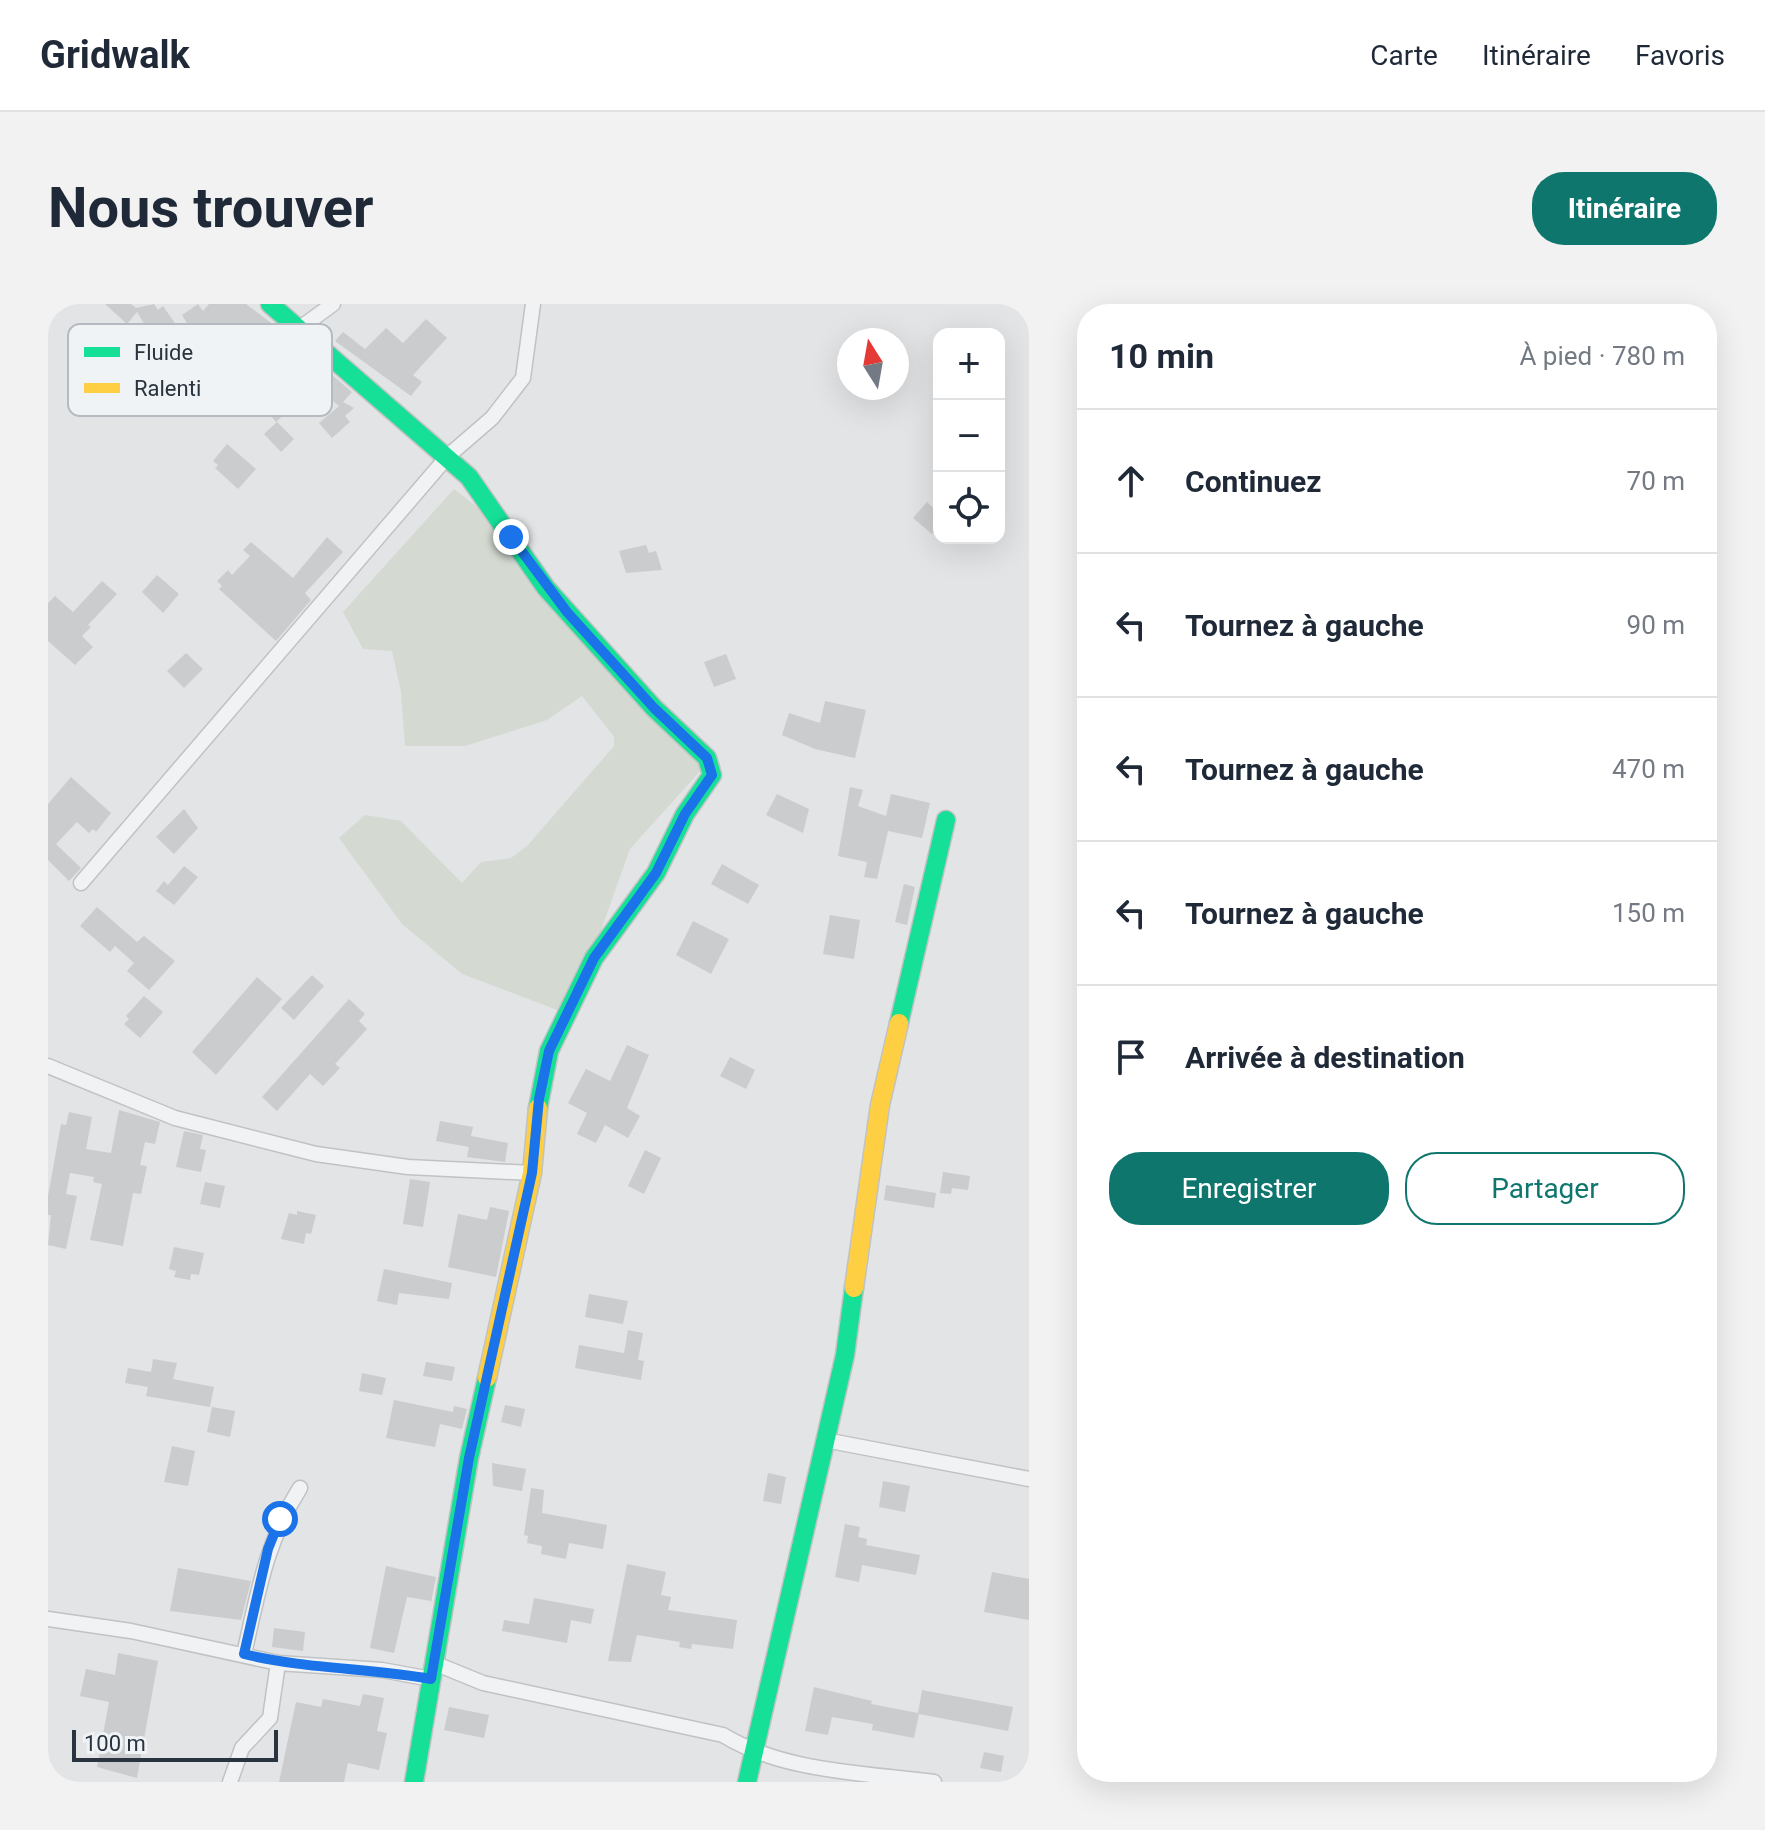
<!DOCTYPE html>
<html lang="fr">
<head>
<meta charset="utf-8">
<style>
	body { margin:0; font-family:Roboto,sans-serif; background:#f2f2f3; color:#1f2937 }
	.controls { position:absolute; right:24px; top:24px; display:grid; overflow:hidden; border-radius:16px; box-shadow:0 8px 32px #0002 }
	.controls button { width:72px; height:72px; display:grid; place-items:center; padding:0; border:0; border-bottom:2px solid #e0e1e3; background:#fff; color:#1f2937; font:40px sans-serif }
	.compass { position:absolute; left:789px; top:24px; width:72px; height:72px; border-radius:50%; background:#fff; box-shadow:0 8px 32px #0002; rotate:349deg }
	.scale { position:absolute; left:24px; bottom:20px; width:206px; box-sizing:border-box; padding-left:8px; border:4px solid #29343f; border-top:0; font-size:22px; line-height:28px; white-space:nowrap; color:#29343f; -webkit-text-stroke:6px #eff3f6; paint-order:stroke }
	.stop { position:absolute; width:24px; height:24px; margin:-18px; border:6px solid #1a73e8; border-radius:50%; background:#fff }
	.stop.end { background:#1a73e8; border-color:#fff; box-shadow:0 2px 8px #0008 }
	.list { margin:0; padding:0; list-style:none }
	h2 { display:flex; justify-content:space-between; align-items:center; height:104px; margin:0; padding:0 32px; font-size:34px }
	h2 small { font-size:26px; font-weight:400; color:#747a83 }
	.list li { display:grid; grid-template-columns:52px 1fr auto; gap:24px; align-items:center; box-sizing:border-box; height:144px; padding:0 32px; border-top:2px solid #e0e1e3 }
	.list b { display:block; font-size:30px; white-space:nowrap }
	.list em { font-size:26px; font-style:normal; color:#747a83 }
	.actions { display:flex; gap:16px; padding:24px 32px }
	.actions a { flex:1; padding:18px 0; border:2px solid #0f766e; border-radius:32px; text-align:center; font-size:28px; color:#0f766e }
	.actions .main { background:#0f766e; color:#fff }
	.icon { flex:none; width:44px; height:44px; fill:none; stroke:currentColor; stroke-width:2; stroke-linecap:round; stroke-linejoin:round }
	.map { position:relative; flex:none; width:981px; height:1478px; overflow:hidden; border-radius:32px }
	header { display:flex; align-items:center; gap:48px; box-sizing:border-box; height:112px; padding:0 40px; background:#fff; border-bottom:2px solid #e0e1e3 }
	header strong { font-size:38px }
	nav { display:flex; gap:44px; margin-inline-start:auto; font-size:28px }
	.intro { display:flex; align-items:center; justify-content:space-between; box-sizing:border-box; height:192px; padding:0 48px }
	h1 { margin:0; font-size:56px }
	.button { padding:20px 36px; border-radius:32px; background:#0f766e; color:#fff; font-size:28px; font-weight:700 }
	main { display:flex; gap:48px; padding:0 48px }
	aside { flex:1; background:#fff; border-radius:32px; box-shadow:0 8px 32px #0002 }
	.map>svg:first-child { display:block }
</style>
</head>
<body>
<header>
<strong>Gridwalk</strong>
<nav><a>Carte</a><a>Itinéraire</a><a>Favoris</a></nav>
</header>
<div class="intro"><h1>Nous trouver</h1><a class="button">Itinéraire</a></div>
<main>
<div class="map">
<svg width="981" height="1478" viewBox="0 0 981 1478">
	<rect width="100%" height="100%" fill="#e2e4e6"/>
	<path fill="#d4dad2" d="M406,185L437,209L648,454L654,465L582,545L543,654L512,707L414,670L354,620L291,534L317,511L353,517L414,579L433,558L463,554L479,542L566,442V433L534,392L499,416L417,442H357L353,388L344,347L315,345L295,308Z"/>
	<path fill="#caccce" d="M57,0H83L88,4L106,0L110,6L115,2L129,22L115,31L124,44L115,51L89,8L79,20Z
		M150,0L155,7L161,0H198L230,24L215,41L204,32L170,85L158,75L176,54L172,51L177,45L153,24L145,29L134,11Z
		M378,15L399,34L365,71L374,78L363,92L287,37L295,28L317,45L338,24L355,39Z
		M254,45L304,88L295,98L306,104L297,112L302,118L284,134L271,119L291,102L275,89L279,85L260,69L256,75L247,68L254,59L247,53Z
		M228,92L241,106L228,118L215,103Z
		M229,118L246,135L233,148L216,130Z
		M179,140L208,165L190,185L167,164L170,161L165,157Z
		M879,198L891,209V223L884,230L865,214Z
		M279,233L295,248L257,289L263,296L228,337L171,285L174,282L169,277L180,266L184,271L202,252L195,246L203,238L245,274Z
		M598,241L601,249L608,247L614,266L578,269L571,247Z
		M109,271L131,290L115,309L94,288Z
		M54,277L69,290L40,321L43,323L34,332L45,343L27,361L0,337V299L7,292L25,308Z
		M138,349L155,365L136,384L119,367Z
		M678,350L688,375L666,383L656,358Z
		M777,397L818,406L807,454L767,445L734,431L741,409L772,419Z
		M23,473L63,509L48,528L45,525L41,529L29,518L8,540L33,564L21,577L0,556V500Z
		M802,483L815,486L810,502L838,512L843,490L882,499L874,534L840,527L829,575L816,573L819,558L790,552Z
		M729,490L761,505L755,529L718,511Z
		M136,505L150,524L126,550L108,533Z
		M674,560L711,581L700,600L663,580Z
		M136,562L150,573L126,601L108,587L116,577L120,581Z
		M856,580L867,583L859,621L847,618Z
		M49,603L89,638L96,632L127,657L101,686L79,667L86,659L67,642L62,648L32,622Z
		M782,611L812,616L806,655L775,650Z
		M645,617L681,635L663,670L628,651Z
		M264,671L276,682L246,716L233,704Z
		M209,673L234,695L168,771L144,748Z
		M96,692L115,708L92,734L76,720L81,715L78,712Z
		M301,695L317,710L311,717L319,725L287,760L292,764L275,782L262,770L229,807L214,793Z
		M579,741L601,751L579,804L592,812L580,834L557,821L548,839L529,830L539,809L520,799L538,765L562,777Z
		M682,753L707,766L698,785L672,772Z
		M71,806L112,818L107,840L97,838L92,861L99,862L93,890L85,889L75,942L42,936L54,880L45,878L46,873L22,869L18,890L29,892L18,945L0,941L3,911H0V892L13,820L18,821L21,808L44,813L38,845L63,849Z
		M392,817L425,823L423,832L460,839L457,858L419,853L421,843L388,837Z
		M136,827L155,831L152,845L158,846L153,868L128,863Z
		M597,846L613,854L596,890L580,882Z
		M895,868L922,872L920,886L904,884L903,890L892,889Z
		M362,875L382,878L375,923L355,920Z
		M157,878L177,882L172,904L152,900Z
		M838,881L888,889L886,904L836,896Z
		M442,903L461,907L448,973L400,963L410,910L439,916Z
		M249,907L268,911L263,930L258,929L256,940L233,935L241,909L249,911Z
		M126,943L156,949L151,971L143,970L142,976L126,973L128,967L121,965Z
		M336,965L404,979L401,995L351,989L349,1001L329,997Z
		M541,990L580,997L575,1020L537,1013Z
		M580,1026L595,1029L590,1056L596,1057L593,1076L527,1064L531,1041L576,1049Z
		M105,1055L129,1059L125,1075L166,1083L162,1103L98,1092L100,1083L77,1079L80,1064L103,1068Z
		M378,1058L407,1063L404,1077L375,1072Z
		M314,1069L338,1074L334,1091L311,1087Z
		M346,1096L405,1108L406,1102L419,1105L414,1125L392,1120L387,1143L338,1134Z
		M457,1101L477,1105L473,1123L453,1118Z
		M164,1103L187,1107L182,1133L159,1128Z
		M124,1142L147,1147L140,1182L116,1178Z
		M444,1159L478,1165L474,1187L445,1182Z
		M720,1169L738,1173L733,1200L715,1197Z
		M835,1177L862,1182L857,1208L831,1203Z
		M483,1184L496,1186L494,1209L559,1221L555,1245L521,1239L518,1255L493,1250L494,1242L479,1239L480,1232L476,1231Z
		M797,1220L812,1223L810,1233L819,1235L818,1241L872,1251L868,1271L814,1261L811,1278L787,1273Z
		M579,1260L618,1268L613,1291L623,1293L620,1306L689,1316L685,1345L644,1340L643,1345L631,1343L632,1338L589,1331L583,1358L560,1357Z
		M338,1262L388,1273L382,1304L383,1297L359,1293L346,1349L322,1344Z
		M130,1264L203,1277L193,1316L122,1307Z
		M944,1268L981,1275V1316L936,1308Z
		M486,1294L546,1305L543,1320L523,1316L519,1339L454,1327L456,1316L481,1320Z
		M226,1324L257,1328L255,1347L224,1343Z
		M70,1349L110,1357L89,1474L49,1463L61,1398L32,1392L38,1365L67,1371Z
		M766,1383L824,1397L823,1400L870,1409L874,1386L965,1403L960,1427L871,1410L866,1434L824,1426L825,1420L784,1413L780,1431L757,1427Z
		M315,1390L336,1394L329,1427L339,1429L331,1466L300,1459L296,1478H231L248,1398L273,1403L275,1395L312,1402Z
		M401,1403L441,1411L436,1434L396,1426Z
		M936,1448L956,1452L953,1468L932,1464Z"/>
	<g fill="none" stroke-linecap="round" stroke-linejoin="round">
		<g stroke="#c0c2c4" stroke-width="17">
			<path id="street" d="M252,24L285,0
				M33,579L400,152L444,114L475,74L485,0
				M0,762L127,814L268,850L360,863L484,869
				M777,1136L981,1175
				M0,1315L83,1327L230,1359L334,1366L383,1375
				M196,1350C210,1289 218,1238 252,1184
				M386,1359L435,1379L675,1431C735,1468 817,1469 886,1478
				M182,1478L194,1444L222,1414L230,1359"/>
		</g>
		<g stroke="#c0c2c4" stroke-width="21">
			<path id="fast" d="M222,0L421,173L498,284L606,404L659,454L664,471L637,510L608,569L546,654L501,747L490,804
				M851,719L898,516
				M366,1478L421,1154L439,1074
				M699,1478L797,1051L806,984"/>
		</g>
		<g stroke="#c0c2c4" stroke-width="21">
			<path id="slow" d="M806,984L832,801L851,719
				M439,1074L484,869L490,804"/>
		</g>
		<use href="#street" stroke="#f1f2f3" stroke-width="14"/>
		<use href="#fast" stroke="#16e098" stroke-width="18"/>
		<use href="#slow" stroke="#ffcf43" stroke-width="18"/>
	</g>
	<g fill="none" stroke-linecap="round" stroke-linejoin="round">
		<path stroke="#1a73e8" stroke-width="10" d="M232,1215L220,1245L196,1350C257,1365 321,1364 383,1375L421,1154L484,869L491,795L501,747L546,654L608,569L637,510L664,471L659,454L606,404L519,308L463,233"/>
	</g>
	<rect x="20" y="20" width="264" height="92" rx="12" fill="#eff3f6" stroke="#b4babf" stroke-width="2"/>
	<rect x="36" y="43" width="36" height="10" fill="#16e098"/>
	<rect x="36" y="79" width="36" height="10" fill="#ffcf43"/>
	<g font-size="22" fill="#29343f">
		<text x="86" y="56">Fluide</text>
		<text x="86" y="92">Ralenti</text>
	</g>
</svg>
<div class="controls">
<button>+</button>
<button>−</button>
<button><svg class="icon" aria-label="locate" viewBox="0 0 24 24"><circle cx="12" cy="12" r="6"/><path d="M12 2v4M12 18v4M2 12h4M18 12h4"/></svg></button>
</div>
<svg class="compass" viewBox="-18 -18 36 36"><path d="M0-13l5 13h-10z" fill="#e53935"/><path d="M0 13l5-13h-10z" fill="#747a83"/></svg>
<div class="scale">100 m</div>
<div class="stop" style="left:232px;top:1215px"></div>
<div class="stop end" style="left:463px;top:233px"></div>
</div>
<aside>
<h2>10 min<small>À pied · 780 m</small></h2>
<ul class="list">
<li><svg class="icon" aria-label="ahead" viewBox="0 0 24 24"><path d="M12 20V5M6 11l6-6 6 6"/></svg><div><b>Continuez</b></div><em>70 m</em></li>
<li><svg class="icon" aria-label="left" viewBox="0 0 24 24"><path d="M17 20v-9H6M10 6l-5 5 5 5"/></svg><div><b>Tournez à gauche</b></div><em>90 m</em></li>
<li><svg class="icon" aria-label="left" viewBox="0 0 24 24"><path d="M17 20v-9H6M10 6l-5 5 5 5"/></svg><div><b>Tournez à gauche</b></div><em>470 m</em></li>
<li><svg class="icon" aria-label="left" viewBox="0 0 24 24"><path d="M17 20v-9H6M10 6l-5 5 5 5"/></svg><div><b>Tournez à gauche</b></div><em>150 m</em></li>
<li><svg class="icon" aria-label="arrive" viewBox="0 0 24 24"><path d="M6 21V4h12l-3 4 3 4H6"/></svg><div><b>Arrivée à destination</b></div></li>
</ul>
<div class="actions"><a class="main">Enregistrer</a><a>Partager</a></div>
</aside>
</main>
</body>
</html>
